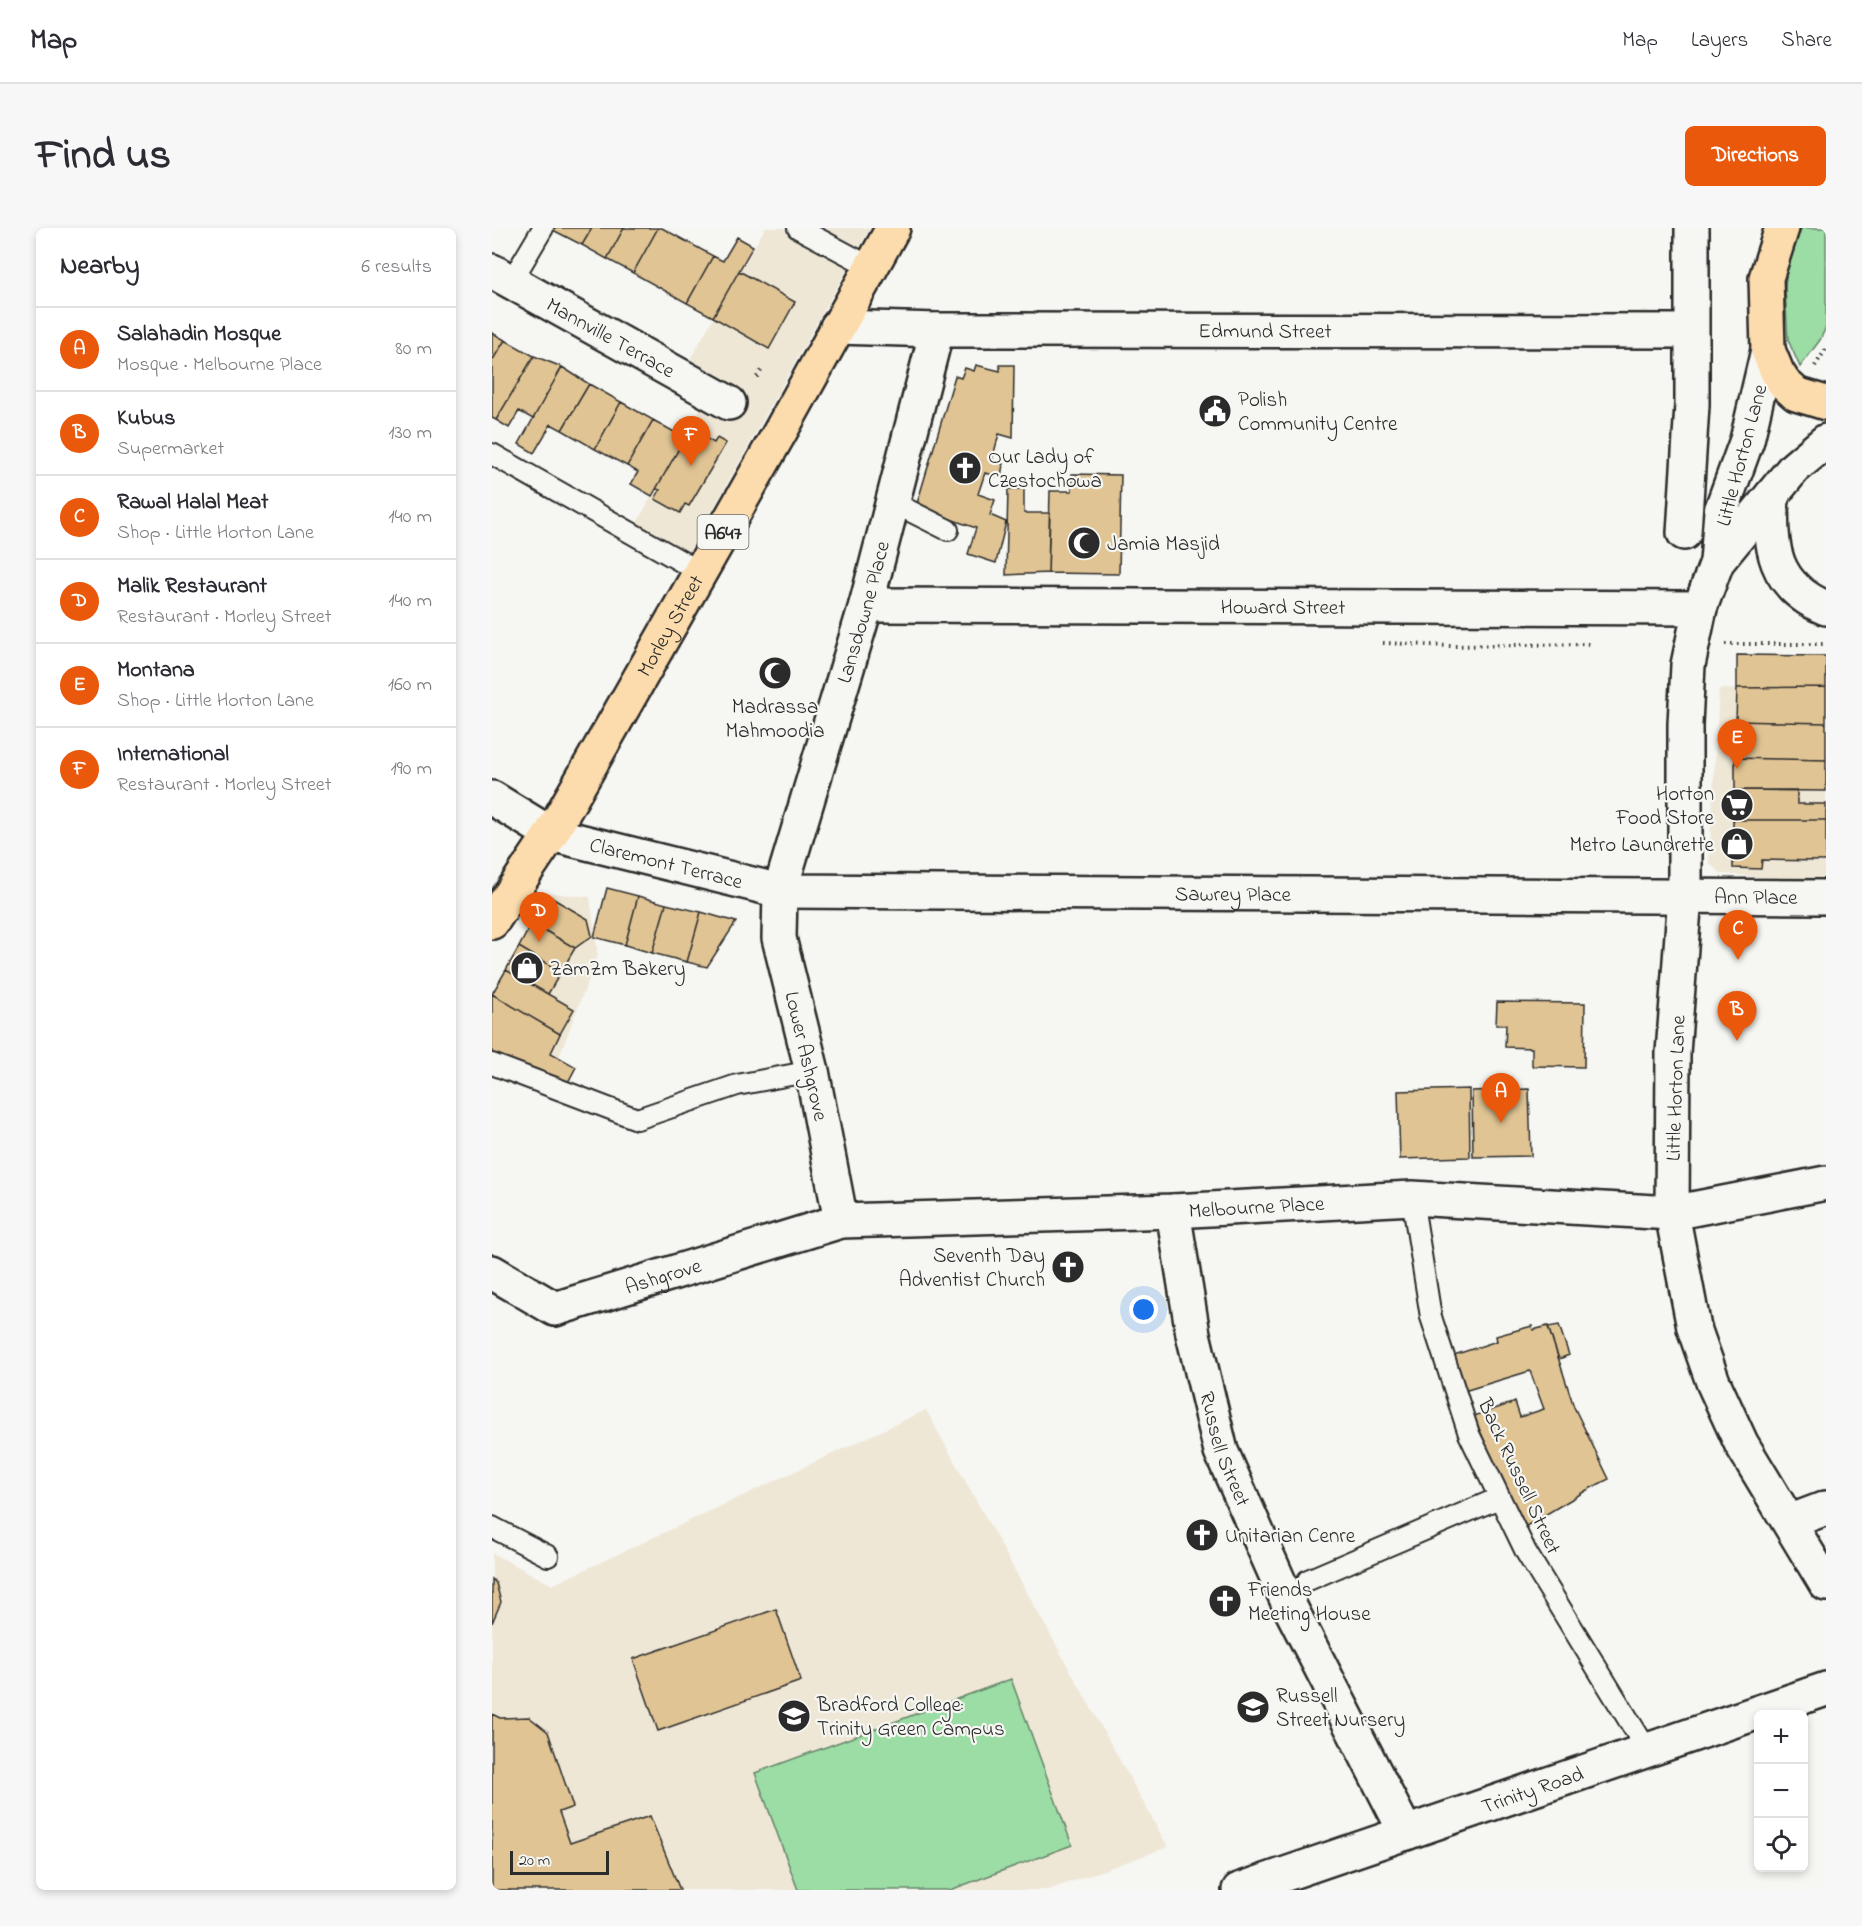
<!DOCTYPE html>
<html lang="en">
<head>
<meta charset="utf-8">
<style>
	body { margin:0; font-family:"Indie Flower",sans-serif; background:#f7f7f7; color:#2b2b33 }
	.controls { position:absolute; right:18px; bottom:18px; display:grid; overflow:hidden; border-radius:9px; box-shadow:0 3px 9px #0003 }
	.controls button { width:54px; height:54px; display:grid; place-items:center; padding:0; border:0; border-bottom:2px solid #e1e1e2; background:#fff; color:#2b2b33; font:30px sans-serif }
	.scale { position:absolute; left:18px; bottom:15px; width:99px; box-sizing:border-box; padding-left:6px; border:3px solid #2b2b2b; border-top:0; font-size:16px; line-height:21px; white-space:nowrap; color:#2b2b2b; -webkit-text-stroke:4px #f6f6f2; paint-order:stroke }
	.you { position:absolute; left:652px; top:1082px; width:21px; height:21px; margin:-15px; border:4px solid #fff; border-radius:50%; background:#1a73e8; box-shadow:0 0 0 9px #1a73e833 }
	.badge { display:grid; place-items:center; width:39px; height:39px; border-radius:50%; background:#ea580c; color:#fff; font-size:20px; font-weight:700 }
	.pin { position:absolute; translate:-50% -50px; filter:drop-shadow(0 2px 3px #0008) }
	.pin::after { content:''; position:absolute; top:32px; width:21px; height:18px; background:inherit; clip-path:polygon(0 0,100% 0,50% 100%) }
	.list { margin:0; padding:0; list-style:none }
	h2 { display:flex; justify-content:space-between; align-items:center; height:78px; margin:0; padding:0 24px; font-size:26px }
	h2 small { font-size:20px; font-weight:400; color:#7c7c81 }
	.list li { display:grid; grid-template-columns:39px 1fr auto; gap:18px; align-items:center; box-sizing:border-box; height:84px; padding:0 24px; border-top:2px solid #e1e1e2 }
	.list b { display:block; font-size:22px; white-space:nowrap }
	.list p { margin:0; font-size:20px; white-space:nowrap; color:#7c7c81 }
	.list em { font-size:20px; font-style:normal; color:#7c7c81 }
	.icon { flex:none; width:33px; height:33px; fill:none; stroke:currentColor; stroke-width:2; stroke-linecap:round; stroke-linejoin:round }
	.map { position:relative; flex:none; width:1334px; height:1662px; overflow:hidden; border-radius:9px }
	header { display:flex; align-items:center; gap:36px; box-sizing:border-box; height:84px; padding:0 30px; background:#fff; border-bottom:2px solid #e1e1e2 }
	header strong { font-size:28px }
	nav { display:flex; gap:33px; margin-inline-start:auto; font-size:21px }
	.intro { display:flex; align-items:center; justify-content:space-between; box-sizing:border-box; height:144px; padding:0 36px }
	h1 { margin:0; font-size:42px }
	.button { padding:15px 27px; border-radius:9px; background:#ea580c; color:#fff; font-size:21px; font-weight:700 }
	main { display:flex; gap:36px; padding:0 36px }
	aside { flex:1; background:#fff; border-radius:9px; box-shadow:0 3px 9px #0003 }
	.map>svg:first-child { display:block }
</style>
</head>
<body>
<header>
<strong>Map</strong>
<nav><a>Map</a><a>Layers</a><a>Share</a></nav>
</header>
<div class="intro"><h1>Find us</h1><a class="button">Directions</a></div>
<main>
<aside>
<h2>Nearby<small>6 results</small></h2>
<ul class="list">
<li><span class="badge">A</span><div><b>Salahadin Mosque</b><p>Mosque · Melbourne Place</p></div><em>80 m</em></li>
<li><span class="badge">B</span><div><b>Kubus</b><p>Supermarket</p></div><em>130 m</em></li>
<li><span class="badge">C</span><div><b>Rawal Halal Meat</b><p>Shop · Little Horton Lane</p></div><em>140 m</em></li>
<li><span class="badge">D</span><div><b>Malik Restaurant</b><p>Restaurant · Morley Street</p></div><em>140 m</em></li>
<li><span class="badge">E</span><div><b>Montana</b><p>Shop · Little Horton Lane</p></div><em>160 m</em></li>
<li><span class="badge">F</span><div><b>International</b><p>Restaurant · Morley Street</p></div><em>190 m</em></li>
</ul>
</aside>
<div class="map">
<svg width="1334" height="1662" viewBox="0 0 1334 1662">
	<rect width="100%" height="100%" fill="#f6f6f2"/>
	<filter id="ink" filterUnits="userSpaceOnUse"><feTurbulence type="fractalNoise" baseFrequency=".0167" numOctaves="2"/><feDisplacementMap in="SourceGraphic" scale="12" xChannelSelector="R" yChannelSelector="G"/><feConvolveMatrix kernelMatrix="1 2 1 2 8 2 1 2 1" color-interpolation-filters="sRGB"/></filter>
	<g filter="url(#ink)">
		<path fill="#efe7d6" d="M273,0H293L299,3L301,0H378L195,328L143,298L227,148L198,131Z
			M1227,461L1334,465V654L1230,646L1217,635Z
			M60,665L98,669L106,727L57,855L0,830V766L32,706Z
			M434,1182L676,1619L556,1662H0V1325L60,1357Z"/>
		<path fill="#9cdca5" stroke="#648468" stroke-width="1.5" d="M1310,0H1334V99L1328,112L1308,139L1296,112L1293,60L1296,32L1301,11Z
			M519,1451L580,1617L458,1662H306L263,1545Z"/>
		<path fill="#e0c494" stroke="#2b2b2b" stroke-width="1.5" d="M57,0H100L90,17Z
			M100,0H132L115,31L90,17Z
			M132,0H166L141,45L115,31Z
			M166,0H170L221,28L195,75L141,45Z
			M245,9L261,18L221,89L195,75L221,28L231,33Z
			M247,43L303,74L277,121L221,89Z
			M0,105L13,112L0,133Z
			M13,112L42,128L4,192L0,190V133Z
			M42,128L70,139L41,191L27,183L17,200L4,192Z
			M484,137L508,143V137H522L521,210L507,206L500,232L511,236L509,249L493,245L486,266L503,272L498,287L514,294L504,335L476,326L484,300L424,279L463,148L469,150L473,140L482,143Z
			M70,139L97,156L70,202L59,196L42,225L27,216Z
			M97,156L129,174L103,221L70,202Z
			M129,174L161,192L135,238L103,221Z
			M161,192L193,210L160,268L139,256L146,244L135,238Z
			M203,204L222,215L225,210L234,215L197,278L193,276L188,285L163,271L168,262L164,261L193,210L198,212Z
			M580,246L629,247L627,346L556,345L558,263H580Z
			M516,261H532V285H558L556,345L514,347Z
			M1245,427L1334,428V459L1245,460Z
			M1334,459V495L1244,493L1245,460Z
			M1244,493L1334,495V532L1243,530Z
			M1243,530L1334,532V563L1243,562Z
			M1243,562H1305V576H1334V592H1241Z
			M1241,592H1334V633L1270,632L1269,641L1241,640Z
			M115,660L146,668L133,717L102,709Z
			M146,668L174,676L160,725L133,717Z
			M58,669L96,691L100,708L83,720L40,695Z
			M174,676L209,684L195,734L160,725Z
			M209,684L244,694L215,739L195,734Z
			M40,695L83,720L69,744L27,719Z
			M27,719L69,744L56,766L14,742Z
			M14,742L82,781L68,806L0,766Z
			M0,766L68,806L59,825L84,839L73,860L0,829Z
			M1005,774L1093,775L1092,839L1040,838V820L1013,819L1014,797H1004Z
			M977,861L978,929L908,931L906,863Z
			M1037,861L1039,928L981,929L980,863Z
			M1067,1097L1077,1127L1067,1131L1056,1099Z
			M1040,1098L1041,1102L1056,1098L1082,1179L1117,1251L1095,1262L1031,1300L1004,1242L982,1188L1023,1174L1028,1189L1052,1181L1038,1143L972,1163L962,1127L1005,1113L1004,1108Z
			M0,1351L4,1355L9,1374L0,1395Z
			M284,1381L309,1453L166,1503L141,1431Z
			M0,1486L8,1490L37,1489L56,1504L81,1579L67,1584L78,1615L158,1588L188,1662H0Z"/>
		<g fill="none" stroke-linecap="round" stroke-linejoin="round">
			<g stroke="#2b2b2b" stroke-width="24">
				<path id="service" d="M306,0L379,39
					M19,54L51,0
					M0,226L208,344
					M400,274L456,302
					M0,836L145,891L245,857L320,843
					M920,970L939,1089L977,1206L1034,1324L1155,1522
					M0,1299L56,1328
					M816,1352L1007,1270"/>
			</g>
			<g stroke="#2b2b2b" stroke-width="38">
				<g id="minor">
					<path id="s1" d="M0,43L237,175"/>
					<path id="s2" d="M345,99L445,102L1199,103"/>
					<path d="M1280,267C1277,319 1281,358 1334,380"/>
					<path d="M1192,305L1200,177V0"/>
					<path id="s3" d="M374,377L1208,380"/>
					<path id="s4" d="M0,570L59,606L288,663L1334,669"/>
					<path id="s5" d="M681,983L701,1106L729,1223L799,1381L914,1605"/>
					<path id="s6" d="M349,993L320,843L287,710L288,663L374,377L445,102"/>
					<path id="s7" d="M0,1044L63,1081L349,993L681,983L920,970L1180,985L1334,955"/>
					<path d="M1297,1294L1334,1280"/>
					<path id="s8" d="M747,1662L1334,1461"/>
				</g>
			</g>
			<g stroke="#2b2b2b" stroke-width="38">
				<path id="tertiary" d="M1276,122L1255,212L1229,283L1225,334L1208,380L1196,437L1193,496V667L1181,825L1180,985L1202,1100L1221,1154L1249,1215L1334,1356
					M1225,334L1302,240L1334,213"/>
			</g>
			<g stroke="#2b2b2b" stroke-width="38">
				<g id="primary">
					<path d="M1290,0L1274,50L1276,122L1285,144L1292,155L1304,166L1334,175"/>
					<path id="s9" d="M0,694L59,606L288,204L401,0"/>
				</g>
			</g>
			<path stroke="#2b2b2b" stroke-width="4" stroke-dasharray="1.5 4.5" stroke-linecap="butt" d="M1323,138L1334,121
				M265,149L270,141
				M891,415L959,418L1099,416
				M1233,416H1334"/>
			<use href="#service" stroke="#f6f6f2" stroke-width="20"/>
			<use href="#minor" stroke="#f6f6f2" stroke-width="33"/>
			<use href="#tertiary" stroke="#f6f6f2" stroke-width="33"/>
			<use href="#primary" stroke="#fcdcac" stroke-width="33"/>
		</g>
	</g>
	<defs>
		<g id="civic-disc" transform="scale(1.725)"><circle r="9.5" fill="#2b2b2b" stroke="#f6f6f2"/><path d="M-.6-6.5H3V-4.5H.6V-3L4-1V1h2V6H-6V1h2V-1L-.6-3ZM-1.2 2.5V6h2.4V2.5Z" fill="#fff"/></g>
		<g id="church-disc" transform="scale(1.725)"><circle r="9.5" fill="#2b2b2b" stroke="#f6f6f2"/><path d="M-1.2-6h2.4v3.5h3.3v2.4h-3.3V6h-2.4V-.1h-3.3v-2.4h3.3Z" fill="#fff"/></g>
		<g id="mosque-disc" transform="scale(1.725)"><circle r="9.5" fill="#2b2b2b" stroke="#f6f6f2"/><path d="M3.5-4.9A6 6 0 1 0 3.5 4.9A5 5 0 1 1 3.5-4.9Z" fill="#fff"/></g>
		<g id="supermarket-disc" transform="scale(1.725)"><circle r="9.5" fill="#2b2b2b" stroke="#f6f6f2"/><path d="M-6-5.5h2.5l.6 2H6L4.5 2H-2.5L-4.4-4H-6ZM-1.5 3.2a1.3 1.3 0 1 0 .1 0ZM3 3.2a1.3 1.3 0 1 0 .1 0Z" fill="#fff"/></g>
		<g id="shop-disc" transform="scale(1.725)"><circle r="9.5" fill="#2b2b2b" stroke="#f6f6f2"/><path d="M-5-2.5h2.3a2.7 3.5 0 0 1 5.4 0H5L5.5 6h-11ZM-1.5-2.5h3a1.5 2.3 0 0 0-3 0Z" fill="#fff"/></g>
		<g id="school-disc" transform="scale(1.725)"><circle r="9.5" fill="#2b2b2b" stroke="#f6f6f2"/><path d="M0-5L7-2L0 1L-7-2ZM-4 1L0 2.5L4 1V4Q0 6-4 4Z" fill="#fff"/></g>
		<g id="university-disc" transform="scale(1.725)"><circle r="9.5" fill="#2b2b2b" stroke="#f6f6f2"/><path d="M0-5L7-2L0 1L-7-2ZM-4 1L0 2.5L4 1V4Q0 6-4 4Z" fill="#fff"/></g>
	</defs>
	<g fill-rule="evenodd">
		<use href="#civic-disc" x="723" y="183"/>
		<use href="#church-disc" x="473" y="240"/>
		<use href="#mosque-disc" x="592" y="315"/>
		<use href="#mosque-disc" x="283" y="445"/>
		<use href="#supermarket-disc" x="1245" y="577"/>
		<use href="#shop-disc" x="1245" y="616"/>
		<use href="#shop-disc" x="35" y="740"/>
		<use href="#church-disc" x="576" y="1039"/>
		<use href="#church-disc" x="710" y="1307"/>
		<use href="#church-disc" x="733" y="1373"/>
		<use href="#school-disc" x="761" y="1479"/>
		<use href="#university-disc" x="302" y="1488"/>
	</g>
	<g text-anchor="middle" stroke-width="4.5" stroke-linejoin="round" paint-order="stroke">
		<rect fill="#f6f6f2" stroke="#686867" stroke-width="1.5" x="205.5" y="287" width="51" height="34" rx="4.5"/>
		<g font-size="20" font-weight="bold" fill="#2b2b2b">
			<text x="231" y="311">A647</text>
		</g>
		<g font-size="21" fill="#2b2b2b" stroke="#f6f6f2">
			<text dy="7" stroke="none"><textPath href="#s2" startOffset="428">Edmund Street</textPath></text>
			<text dy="7" stroke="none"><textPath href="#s1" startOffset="136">Mannville Terrace</textPath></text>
			<text transform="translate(1249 227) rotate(-75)" y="7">Little Horton Lane</text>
			<text dy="7" stroke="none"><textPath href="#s3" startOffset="417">Howard Street</textPath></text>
			<text dy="7" stroke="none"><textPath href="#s6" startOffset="628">Lansdowne Place</textPath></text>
			<text dy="7" stroke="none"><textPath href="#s9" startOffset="346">Morley Street</textPath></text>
			<text dy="7" stroke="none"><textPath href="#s4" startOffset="188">Claremont Terrace</textPath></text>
			<text dy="7" stroke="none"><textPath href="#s4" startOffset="758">Sawrey Place</textPath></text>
			<text dy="7" stroke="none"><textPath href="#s4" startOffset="1281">Ann Place</textPath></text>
			<text transform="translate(315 828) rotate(77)" y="7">Lower Ashgrove</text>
			<text transform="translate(1183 860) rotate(-88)" y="7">Little Horton Lane</text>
			<text dy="7" stroke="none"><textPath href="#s7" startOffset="788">Melbourne Place</textPath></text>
			<text dy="7" stroke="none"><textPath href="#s7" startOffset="186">Ashgrove</textPath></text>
			<text dy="7" stroke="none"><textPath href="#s5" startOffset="244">Russell Street</textPath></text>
			<text transform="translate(1028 1248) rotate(65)" y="7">Back Russell Street</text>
			<text dy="7" stroke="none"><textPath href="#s8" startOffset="310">Trinity Road</textPath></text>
		</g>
		<g font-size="21" fill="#2b2b2b" stroke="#f6f6f2" text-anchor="start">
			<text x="746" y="178">Polish<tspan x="746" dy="24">Community Centre</tspan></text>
			<text x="496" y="235">Our Lady of<tspan x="496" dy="24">Czestochowa</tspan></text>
			<text x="615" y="322">Jamia Masjid</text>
			<text x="283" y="485" text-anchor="middle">Madrassa<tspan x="283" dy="24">Mahmoodia</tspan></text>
			<text x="1222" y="572" text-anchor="end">Horton<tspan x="1222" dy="24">Food Store</tspan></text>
			<text x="1222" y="623" text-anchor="end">Metro Laundrette</text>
			<text x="58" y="747">ZamZm Bakery</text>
			<text x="553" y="1034" text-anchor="end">Seventh Day<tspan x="553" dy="24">Adventist Church</tspan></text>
			<text x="733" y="1314">Unitarian Cenre</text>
			<text x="756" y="1368">Friends<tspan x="756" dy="24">Meeting House</tspan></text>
			<text x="784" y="1474">Russell<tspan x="784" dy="24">Street Nursery</tspan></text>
			<text x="325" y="1483">Bradford College:<tspan x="325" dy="24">Trinity Green Campus</tspan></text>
		</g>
	</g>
</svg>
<div class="controls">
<button>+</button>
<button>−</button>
<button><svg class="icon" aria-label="locate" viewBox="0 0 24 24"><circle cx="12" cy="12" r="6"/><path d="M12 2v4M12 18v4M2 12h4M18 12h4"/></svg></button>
</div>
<div class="scale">20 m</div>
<div class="you"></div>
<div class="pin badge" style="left:1009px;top:895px">A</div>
<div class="pin badge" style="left:1245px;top:813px">B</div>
<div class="pin badge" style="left:1246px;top:732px">C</div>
<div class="pin badge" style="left:47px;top:714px">D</div>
<div class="pin badge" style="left:1245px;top:541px">E</div>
<div class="pin badge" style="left:199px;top:238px">F</div>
</div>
</main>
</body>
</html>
